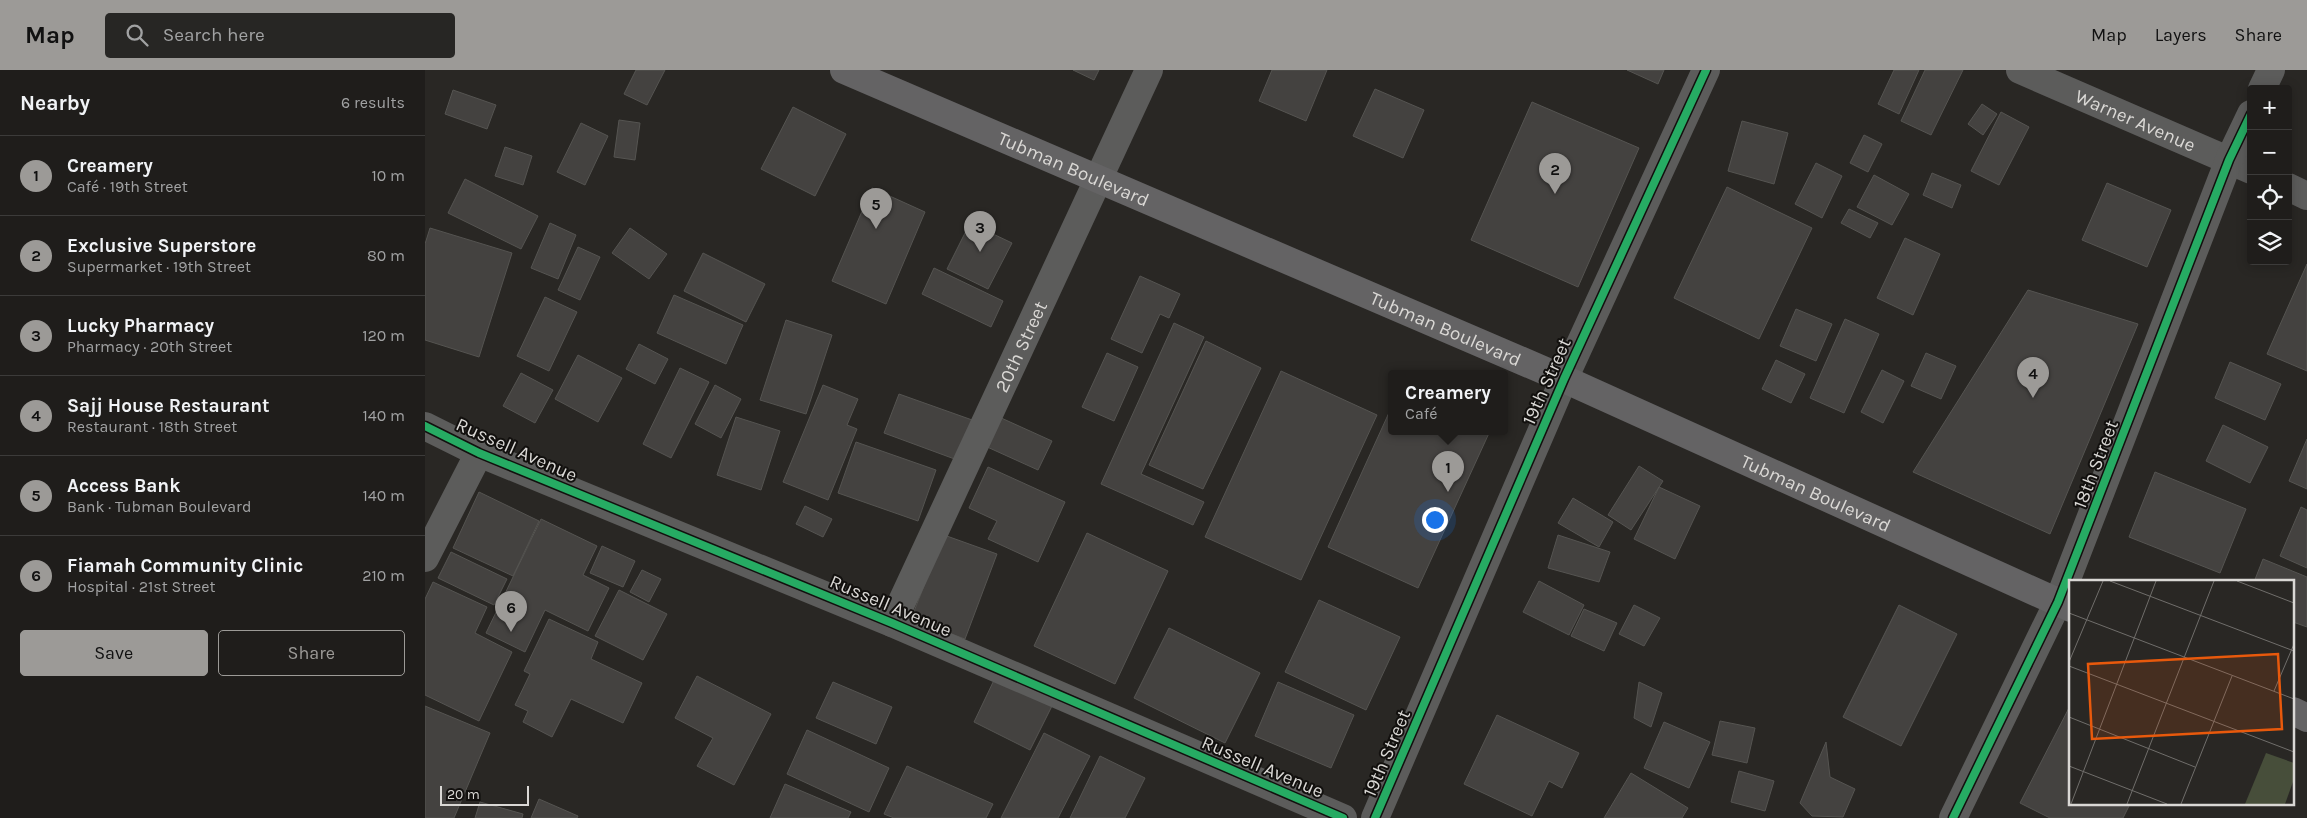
<!DOCTYPE html>
<html lang="en">
<head>
<meta charset="utf-8">
<style>
	body { margin:0; font-family:Karla,sans-serif; background:#272624; color:#f1f3f6 }
	.controls { position:absolute; right:15px; top:15px; display:grid; overflow:hidden; border-radius:5px; box-shadow:0 2px 12px #0003 }
	.controls button { width:45px; height:45px; display:grid; place-items:center; padding:0; border:0; border-bottom:1px solid #3c3b3a; background:#1f1d1b; color:#f1f3f6; font:25px sans-serif }
	.scale { position:absolute; left:15px; bottom:12px; width:89px; box-sizing:border-box; padding-left:5px; border:2px solid #dad8d5; border-top:0; font-size:14px; line-height:18px; white-space:nowrap; color:#dad8d5; -webkit-text-stroke:4px #12100e; paint-order:stroke }
	.you { position:absolute; left:1009px; top:449px; width:18px; height:18px; margin:-12px; border:4px solid #fff; border-radius:50%; background:#1a73e8; box-shadow:0 0 0 8px #1a73e833 }
	.badge { display:grid; place-items:center; width:32px; height:32px; border-radius:50%; background:#9c9a97; color:#111; font-size:16px; font-weight:700 }
	.pin { position:absolute; translate:-50% -41px; filter:drop-shadow(0 1px 2px #0008) }
	.pin::after { content:''; position:absolute; top:26px; width:18px; height:15px; background:inherit; clip-path:polygon(0 0,100% 0,50% 100%) }
	.popup { position:absolute; left:963px; top:300px; width:120px; height:65px; box-sizing:border-box; display:grid; place-content:center; border-radius:5px; background:#1f1d1b; filter:drop-shadow(0 1px 4px #0005); font-size:16px; white-space:nowrap; color:#a1a2a3 }
	.popup b { font-size:19px; color:#f1f3f6 }
	.popup::after { content:''; position:absolute; left:50%; top:100%; margin-left:-10px; border:10px solid transparent; border-top-color:#1f1d1b }
	.list { margin:0; padding:0; list-style:none }
	h2 { display:flex; justify-content:space-between; align-items:center; height:65px; margin:0; padding:0 20px; font-size:21px }
	h2 small { font-size:16px; font-weight:400; color:#a1a2a3 }
	.list li { display:grid; grid-template-columns:32px 1fr auto; gap:15px; align-items:center; box-sizing:border-box; height:80px; padding:0 20px; border-top:1px solid #3c3b3a }
	.list b { display:block; font-size:19px; white-space:nowrap }
	.list p { margin:0; font-size:16px; white-space:nowrap; color:#a1a2a3 }
	.list em { font-size:16px; font-style:normal; color:#a1a2a3 }
	.actions { display:flex; gap:10px; padding:15px 20px }
	.actions a { flex:1; padding:11px 0; border:1px solid #9c9a97; border-radius:5px; text-align:center; font-size:18px; color:#9c9a97 }
	.actions .main { background:#9c9a97; color:#111 }
	.icon { flex:none; width:28px; height:28px; fill:none; stroke:currentColor; stroke-width:2; stroke-linecap:round; stroke-linejoin:round }
	.map { position:relative; flex:none; width:1882px; height:748px; overflow:hidden }
	header { display:flex; align-items:center; gap:30px; box-sizing:border-box; height:70px; padding:0 25px; background:#9c9a97; color:#111 }
	header strong { font-size:24px }
	nav { display:flex; gap:28px; margin-inline-start:auto; font-size:18px }
	.search { width:350px; height:45px; background:#272624; display:flex; align-items:center; gap:12px; box-sizing:border-box; padding:0 18px; border-radius:5px; color:#a1a2a3; font-size:19px }
	main { display:flex }
	aside { flex:1; background:#1f1d1b }
	.map>svg:first-child { display:block }
</style>
</head>
<body>
<header>
<strong>Map</strong>
<div class="search"><svg class="icon" aria-label="search" viewBox="0 0 24 24"><circle cx="10" cy="10" r="6"/><path d="M15 15l6 6"/></svg>Search here</div>
<nav><a>Map</a><a>Layers</a><a>Share</a></nav>
</header>
<main>
<aside>
<h2>Nearby<small>6 results</small></h2>
<ul class="list">
<li><span class="badge">1</span><div><b>Creamery</b><p>Café · 19th Street</p></div><em>10 m</em></li>
<li><span class="badge">2</span><div><b>Exclusive Superstore</b><p>Supermarket · 19th Street</p></div><em>80 m</em></li>
<li><span class="badge">3</span><div><b>Lucky Pharmacy</b><p>Pharmacy · 20th Street</p></div><em>120 m</em></li>
<li><span class="badge">4</span><div><b>Sajj House Restaurant</b><p>Restaurant · 18th Street</p></div><em>140 m</em></li>
<li><span class="badge">5</span><div><b>Access Bank</b><p>Bank · Tubman Boulevard</p></div><em>140 m</em></li>
<li><span class="badge">6</span><div><b>Fiamah Community Clinic</b><p>Hospital · 21st Street</p></div><em>210 m</em></li>
</ul>
<div class="actions"><a class="main">Save</a><a>Share</a></div>
</aside>
<div class="map">
<svg width="1882" height="748" viewBox="0 0 1882 748">
	<rect width="100%" height="100%" fill="#292724"/>
	<path fill="#444240" stroke="#555451" d="M211,0H240L222,35L199,24Z
		M648,0H674L669,10Z
		M847,0H902L881,51L834,31Z
		M1202,0H1239L1233,14Z
		M1469,0H1494L1474,44L1453,34Z
		M1500,0H1538L1506,65L1476,51Z
		M950,19L999,40L978,88L928,66Z
		M28,20L71,35L62,59L20,44Z
		M1107,32L1214,78L1153,217L1046,170Z
		M1557,34L1572,44L1558,65L1543,54Z
		M368,37L421,64L390,126L336,99Z
		M1576,42L1604,57L1574,115L1546,101Z
		M194,50L215,53L210,90L189,87Z
		M1317,51L1363,63L1349,114L1303,101Z
		M156,53L183,66L160,115L132,102Z
		M1439,65L1457,74L1443,102L1425,93Z
		M80,77L107,86L98,115L70,106Z
		M1391,93L1417,106L1397,148L1370,134Z
		M1507,103L1536,115L1527,138L1498,125Z
		M1449,105L1484,124L1467,155L1432,137Z
		M40,109L113,146L96,179L23,143Z
		M1682,113L1746,140L1722,197L1657,170Z
		M1302,117L1387,158L1334,269L1249,228Z
		M447,118L500,142L461,234L407,211Z
		M1424,139L1453,153L1445,168L1416,153Z
		M125,153L151,165L133,209L106,198Z
		M545,153L587,173L563,219L522,199Z
		M5,158L87,183L54,287L0,270V174Z
		M205,158L242,184L224,209L187,183Z
		M1480,168L1515,184L1488,245L1452,228Z
		M153,177L175,187L155,230L133,220Z
		M278,183L340,214L321,252L259,221Z
		M1882,194V301L1842,284Z
		M509,198L578,231L566,257L497,224Z
		M715,206L755,224L744,248L735,244L717,283L686,269Z
		M1603,220L1713,254L1625,464L1488,402Z
		M249,225L318,255L301,294L232,263Z
		M120,227L152,242L124,301L92,286Z
		M1371,239L1407,254L1391,291L1355,276Z
		M1420,249L1454,264L1419,343L1385,328Z
		M361,250L407,265L381,344L335,330Z
		M749,253L779,267L716,404L779,432L768,455L676,414Z
		M781,271L836,298L778,419L724,395Z
		M214,274L243,289L230,314L201,299Z
		M682,283L713,297L689,351L657,337Z
		M1501,283L1531,296L1516,329L1486,316Z
		M153,285L197,308L173,352L130,329Z
		M1351,290L1380,304L1366,333L1337,319Z
		M1805,292L1856,314L1840,350L1790,328Z
		M255,298L284,312L246,388L218,374Z
		M1457,300L1479,311L1458,353L1436,342Z
		M856,301L952,345L876,510L780,467Z
		M96,303L128,320L110,353L78,336Z
		M290,315L316,329L296,368L270,354Z
		M398,315L433,329L422,355L432,359L403,430L358,412Z
		M474,324L550,351L535,391L459,363Z
		M967,336V361H1065L993,518L903,477Z
		M311,347L355,361L336,420L292,405Z
		M574,347L627,371L613,400L560,376Z
		M1798,355L1843,377L1825,413L1781,391Z
		M1882,369V419L1864,411Z
		M431,372L511,400L493,451L413,423Z
		M1214,396L1238,411L1206,460L1183,445Z
		M563,397L640,432L613,492L563,469L572,451L544,438Z
		M1730,402L1821,439L1795,503L1704,467Z
		M1234,417L1275,436L1250,489L1209,469Z
		M54,422L114,451L88,506L28,478Z
		M1148,428L1188,452L1174,477L1133,453Z
		M380,436L407,449L398,467L371,454Z
		M1876,437L1882,440V498L1855,486Z
		M116,449L172,476L158,505L184,518L163,561L120,540L100,582L61,563Z
		M662,463L743,501L690,614L609,576Z
		M519,465L572,484L540,569L486,549Z
		M1133,465L1185,482L1174,512L1123,498Z
		M177,476L210,491L198,517L165,503Z
		M26,482L82,509L69,535L13,508Z
		M1838,489L1882,507V557L1868,552V512H1829Z
		M217,500L236,509L224,532L205,522Z
		M1114,511L1159,535L1144,565L1098,542Z
		M8,512L62,537L50,563L87,582L54,651L0,625V529Z
		M194,520L242,544L218,590L170,566Z
		M894,530L975,567L941,640L860,602Z
		M1209,535L1235,548L1219,576L1194,564Z
		M1474,535L1532,564L1476,676L1418,647Z
		M1159,539L1192,553L1179,581L1146,566Z
		M124,549L173,572L166,589L217,613L198,653L146,629L127,667L98,652L103,641L90,635L105,604L99,601Z
		M744,558L835,603L800,673L709,628Z
		M272,606L346,644L309,715L272,696L288,668L250,648Z
		M570,608L627,636L605,680L549,652Z
		M408,612L467,637L451,674L391,648Z
		M853,612L929,645L906,698L830,666Z
		M1214,612L1237,623L1226,657L1209,648Z
		M1646,634V734H1705L1698,748H1625L1595,733Z
		M0,636L65,663L29,748H0Z
		M1072,645L1154,683L1137,718L1124,711L1107,746L1039,714Z
		M1295,651L1330,658L1322,693L1287,685Z
		M1239,652L1285,672L1264,718L1219,698Z
		M382,660L464,698L444,742L362,704Z
		M619,663L665,686L633,748H576Z
		M1401,672L1405,707L1430,719L1418,747L1387,746L1375,733Z
		M675,686L720,708L700,748H645Z
		M482,696L568,734L561,748H469L459,744Z
		M1314,701L1349,711L1340,741L1306,732Z
		M1206,703L1263,738L1257,748H1179Z
		M360,714L426,742L423,748H345Z
		M114,729L153,746L152,748H106Z
		M55,732L98,744L97,748H50Z"/>
	<g fill="none" stroke-linecap="round" stroke-linejoin="round">
		<g stroke="#5c5c5b" stroke-width="28">
			<path id="s1" d="M1595,0L1826,100"/>
			<path d="M1837,19L1846,0"/>
			<path d="M1863,117L1882,126"/>
			<path d="M0,356L54,383L467,553L918,748"/>
			<path d="M0,488L54,383"/>
			<path id="s2" d="M467,553L724,0"/>
			<path d="M950,748L1139,309L1281,0"/>
			<path d="M1528,748L1633,532L1804,90L1826,44"/>
		</g>
		<g stroke="#646364" stroke-width="28">
			<path id="s3" d="M419,0L1139,309L1646,538"/>
			<path d="M1868,641L1882,648"/>
		</g>
		<g stroke="#12100e" stroke-width="11">
			<path id="cycleway" d="M0,356L54,383L467,553L918,748
				M950,748L1139,309L1281,0
				M1528,748L1633,532L1804,90L1826,44"/>
		</g>
		<use href="#cycleway" stroke="#26ab63" stroke-width="8"/>
	</g>
	<g text-anchor="middle" stroke-width="4" stroke-linejoin="round" paint-order="stroke">
		<g font-size="19" fill="#dad8d5" stroke="#12100e">
			<text dy="7" stroke="none"><textPath href="#s1" startOffset="126">Warner Avenue</textPath></text>
			<text dy="7" stroke="none"><textPath href="#s3" startOffset="250">Tubman Boulevard</textPath></text>
			<text dy="7" stroke="none"><textPath href="#s3" startOffset="655">Tubman Boulevard</textPath></text>
			<text dy="7" stroke="none"><textPath href="#s2" startOffset="305">20th Street</textPath></text>
			<text transform="translate(1121 311) rotate(-66)" y="7">19th Street</text>
			<text transform="translate(92 379) rotate(24)" y="7">Russell Avenue</text>
			<text transform="translate(1670 394) rotate(-69)" y="7">18th Street</text>
			<text dy="7" stroke="none"><textPath href="#s3" startOffset="1060">Tubman Boulevard</textPath></text>
			<text transform="translate(466 535) rotate(23)" y="7">Russell Avenue</text>
			<text transform="translate(961 683) rotate(-67)" y="7">19th Street</text>
			<text transform="translate(838 696) rotate(23)" y="7">Russell Avenue</text>
		</g>
	</g>
	<g transform="translate(1644 510)">
		<rect width="225" height="225" fill="#292724"/>
		<path d="M197,173L225,183V199L216,224H176Z" fill="#474e3a"/>
		<path fill="none" stroke="#706e6b" stroke-width="1" d="M41,1L225,71M168,1L225,23M0,33L225,119M0,82L34,1M0,86L225,172M205,111L225,64M0,137L126,187M0,186L98,224M2,224L87,1M58,224L145,1M112,224L163,96"/>
		<path fill="#e8590c" fill-opacity="0.15" stroke="#e8590c" stroke-width="2.5" d="M209,74L213,149L23,159L19,84Z"/>
		<rect width="225" height="225" fill="none" stroke="#dad8d5" stroke-width="2.5"/>
	</g>
</svg>
<div class="controls">
<button>+</button>
<button>−</button>
<button><svg class="icon" aria-label="locate" viewBox="0 0 24 24"><circle cx="12" cy="12" r="6"/><path d="M12 2v4M12 18v4M2 12h4M18 12h4"/></svg></button>
<button><svg class="icon" aria-label="layers" viewBox="0 0 24 24"><path d="M12 4l9 5-9 5-9-5zM3 14l9 5 9-5"/></svg></button>
</div>
<div class="scale">20 m</div>
<div class="you"></div>
<div class="pin badge" style="left:1023px;top:422px">1</div>
<div class="popup"><b>Creamery</b>Café</div>
<div class="pin badge" style="left:1130px;top:124px">2</div>
<div class="pin badge" style="left:555px;top:182px">3</div>
<div class="pin badge" style="left:1608px;top:328px">4</div>
<div class="pin badge" style="left:451px;top:159px">5</div>
<div class="pin badge" style="left:86px;top:562px">6</div>
</div>
</main>
</body>
</html>
